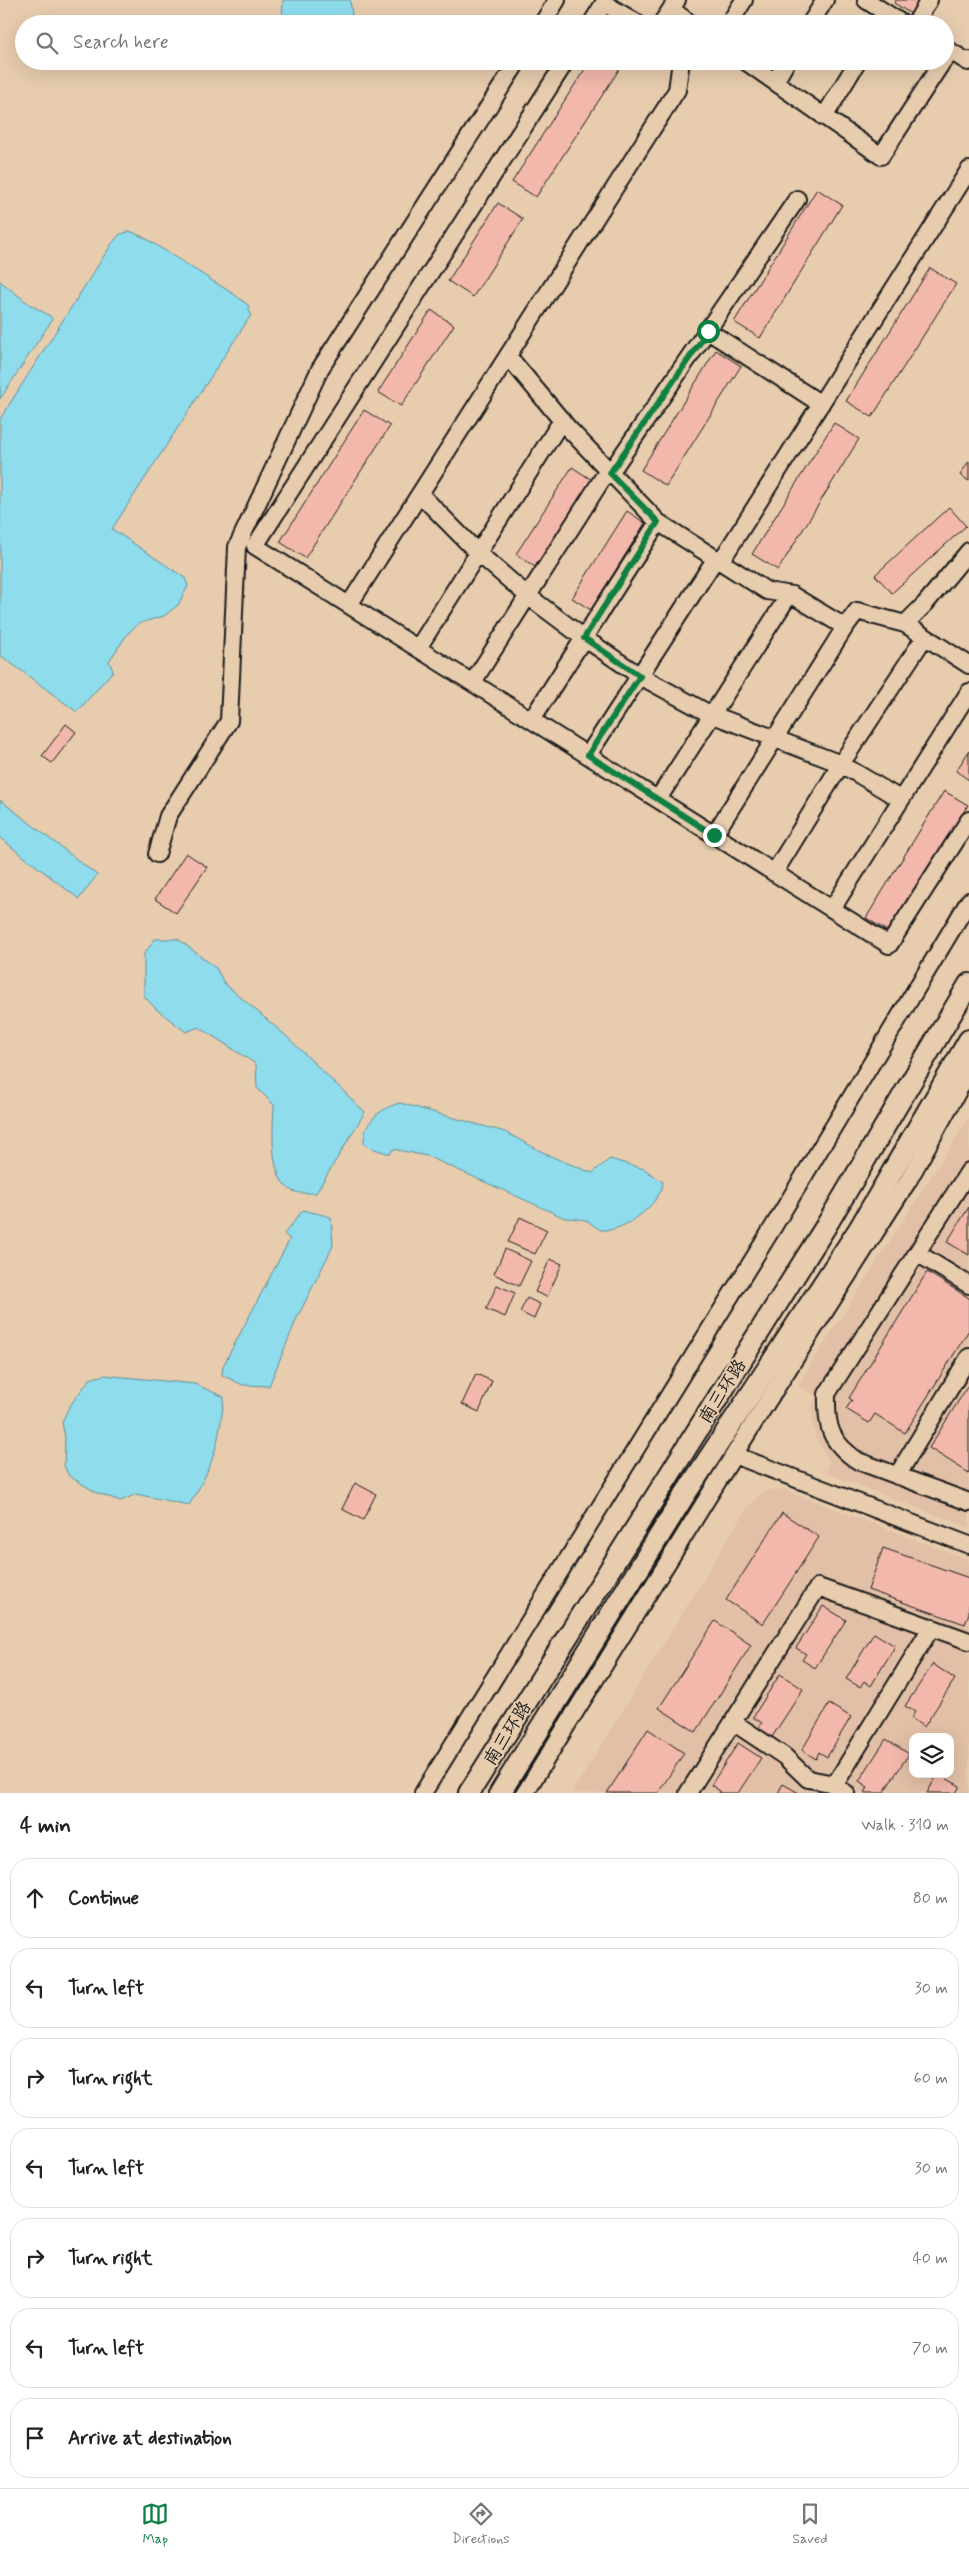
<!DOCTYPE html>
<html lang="en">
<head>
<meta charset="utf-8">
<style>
	body { margin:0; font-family:Mynerve,"LXGW WenKai TC",sans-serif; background:#f6f6f6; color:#222 }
	.controls { position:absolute; right:15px; bottom:15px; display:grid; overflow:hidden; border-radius:10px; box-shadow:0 5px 20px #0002 }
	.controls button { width:45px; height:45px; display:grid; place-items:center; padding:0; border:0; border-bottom:1px solid #e0e0e0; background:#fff; color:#222; font:25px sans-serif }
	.stop { position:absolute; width:15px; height:15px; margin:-11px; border:4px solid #0b8043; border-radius:50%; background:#fff }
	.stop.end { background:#0b8043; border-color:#fff; box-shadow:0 1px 5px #0008 }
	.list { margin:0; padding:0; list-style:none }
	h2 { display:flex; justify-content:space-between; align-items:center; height:65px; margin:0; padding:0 20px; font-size:21px }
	h2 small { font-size:16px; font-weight:400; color:#767676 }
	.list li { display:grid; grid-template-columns:32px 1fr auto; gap:15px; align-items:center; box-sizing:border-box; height:80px; margin:0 10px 10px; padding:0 10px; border:1px solid #e0e0e0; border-radius:20px }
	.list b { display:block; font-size:19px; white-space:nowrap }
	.list em { font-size:16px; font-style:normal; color:#767676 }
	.icon { flex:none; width:28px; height:28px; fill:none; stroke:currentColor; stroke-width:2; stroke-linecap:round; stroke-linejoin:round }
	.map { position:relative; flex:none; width:969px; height:1793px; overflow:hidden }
	.search { position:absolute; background:#fff; box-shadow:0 5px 20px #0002; left:15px; right:15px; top:15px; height:55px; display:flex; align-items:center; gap:12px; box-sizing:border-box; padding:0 18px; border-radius:28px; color:#767676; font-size:19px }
	.sheet { height:695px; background:#fff }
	nav { display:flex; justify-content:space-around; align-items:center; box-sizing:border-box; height:70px; border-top:1px solid #e0e0e0; background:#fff; font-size:14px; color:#767676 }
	nav a { display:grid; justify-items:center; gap:2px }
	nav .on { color:#0b8043 }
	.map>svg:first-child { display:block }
</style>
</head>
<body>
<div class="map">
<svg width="969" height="1793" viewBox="0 0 969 1793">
	<rect width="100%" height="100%" fill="#e7ccae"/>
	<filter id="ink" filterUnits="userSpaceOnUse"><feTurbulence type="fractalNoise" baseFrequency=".02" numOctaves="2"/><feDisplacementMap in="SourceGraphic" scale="10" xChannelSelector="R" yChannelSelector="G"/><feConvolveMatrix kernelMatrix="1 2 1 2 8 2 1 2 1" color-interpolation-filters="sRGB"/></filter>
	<g filter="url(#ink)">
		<path fill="#e2bfa7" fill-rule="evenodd" d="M969,1118V1527L826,1473L830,1461L816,1439L813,1422L812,1406L816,1397L798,1385Z
			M774,1489L784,1490L969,1560V1793H572L748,1507L762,1493ZM913,1737H950V1774H913Z"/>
		<path fill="#8edcec" stroke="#608f99" d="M283,0H350L352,15L359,24H282Z
			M130,231L145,238L235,295L248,305L251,315L112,529L185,578L188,586L178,605L164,616L140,623L129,632L109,661L113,671L77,712L0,655V419L111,245L119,235Z
			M0,281L29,304L50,316L52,320L0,399Z
			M0,800L97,875L79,899L0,838Z
			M155,939H178L216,968L224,983L285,1035L365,1112L316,1193C309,1193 299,1194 293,1191C268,1180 273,1128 274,1105L257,1088L256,1064L199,1027L186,1032L156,1009L144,996V954Z
			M400,1103L505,1132L550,1156L592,1173L610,1159L644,1169L663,1182C662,1203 623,1233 602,1230C596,1229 591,1222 585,1220C579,1219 571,1218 565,1218L427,1156L393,1149L390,1154L371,1148L364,1143C363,1122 381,1108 400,1103Z
			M303,1210L331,1217L333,1246L297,1318L269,1386L243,1385L222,1375L223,1366L290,1239L284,1234Z
			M104,1375L195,1384L224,1397C219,1443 214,1465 189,1505L136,1494L121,1501L97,1493L69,1476L64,1466L65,1437L62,1422L69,1407L90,1379Z"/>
		<path fill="#f2b8ab" stroke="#1c1c1c" d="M896,0H923L914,16L894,3Z
			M590,61H609L620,68L536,197L512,182Z
			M817,189L842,205L760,338L734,322Z
			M498,203L523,219L473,297L448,281Z
			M930,268L956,284L872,417L846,401Z
			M431,310L454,325L401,406L378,392Z
			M716,350L741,366L666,486L641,470Z
			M364,410L390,426L305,558L280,542Z
			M834,423L859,439L778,570L752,554Z
			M969,461V481L960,475Z
			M572,467L592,480L535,567L516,554Z
			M949,507L966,526L892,593L875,575Z
			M627,511L645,523L591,610L572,598Z
			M66,724L76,732L52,763L42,756Z
			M969,751V780L956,771Z
			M944,791L968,805L889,932L866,918Z
			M186,853L207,867L176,913L155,899Z
			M969,1207V1255L947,1242Z
			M520,1217L547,1230L535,1254L508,1242Z
			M505,1249L531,1261L519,1286L494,1274Z
			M550,1259L562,1264L547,1297L535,1292Z
			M927,1272L969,1298V1330L905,1433L875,1414L869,1423L846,1409L852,1400L849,1398Z
			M497,1285L515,1293L505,1317L486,1309Z
			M527,1298L540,1304L534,1319L520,1312Z
			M476,1374L492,1381L479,1412L462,1404Z
			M969,1384V1473L929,1448Z
			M355,1483L376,1494L363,1520L342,1509Z
			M782,1513L819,1537L763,1624L726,1600Z
			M883,1548L969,1578V1613L965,1624L868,1590Z
			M823,1606L846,1620L815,1668L802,1660L806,1654L796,1648Z
			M715,1621L751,1645L696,1732L659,1708Z
			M874,1633L895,1646L871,1686L864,1681L860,1687L846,1679Z
			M933,1664L955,1679L924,1727L911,1718L915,1712L905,1706Z
			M780,1674L803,1689L772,1737L759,1728L762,1723L753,1717Z
			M829,1704L851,1717L827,1757L819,1752L816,1759L802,1750Z
			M648,1729L684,1753L658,1793H607Z
			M886,1739L909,1754L883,1793H865L868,1787L859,1781Z
			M738,1743L761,1758L738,1793H719L720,1791L711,1785Z
			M938,1774L960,1786L956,1793H927Z
			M783,1784L799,1793H778Z"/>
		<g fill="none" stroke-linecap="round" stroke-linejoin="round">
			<g stroke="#1c1c1c" stroke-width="20">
				<path id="minor" d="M866,0L903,24
					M671,9L691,24
					M542,24L557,0
					M591,24L604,3L639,24
					M661,24L677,0
					M729,24L744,0
					M810,24L825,0
					M915,24L929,0
					M945,59L950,51L968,62L969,60
					M566,61L255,546L889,945L969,820
					M745,61L881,156L943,61
					M775,82L787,61
					M824,117L858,61
					M708,331L821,404
					M508,356L568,428L658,522L767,591L792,595L845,627L857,611L905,624L969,665
					M610,473L797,199
					M420,494L478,553L528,596L584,638L640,676L708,713L841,764L900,799
					M721,561L969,170
					M349,605L677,90L681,61
					M905,624L925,604L969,551
					M418,648L562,420
					M473,682L608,470
					M532,719L658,522
					M588,755L716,558
					M658,799L789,595
					M714,835L845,627
					M157,854L168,816L229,721L237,547L320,369L518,61
					M774,873L841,764L924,638
					M832,909L969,692
					M969,1171L827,1394C826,1427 830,1442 858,1461L969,1502
					M917,1253L969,1285
					M734,1455L969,1545
					M897,1476L969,1357
					M733,1722L784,1756L808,1779L830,1783L846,1793
					M834,1786L931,1628
					M423,1793L775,1224L969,901
					M525,1793L755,1421L908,1181L969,1071
					M688,1793L818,1587L969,1641"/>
			</g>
			<g stroke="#1c1c1c" stroke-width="24">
				<path id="major" d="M469,1793L826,1226L969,984
					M500,1793L684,1496L859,1229L969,1040"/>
			</g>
			<use href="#minor" stroke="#e7ccae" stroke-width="16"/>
			<use href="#major" stroke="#e7ccae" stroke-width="20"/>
		</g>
	</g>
	<g fill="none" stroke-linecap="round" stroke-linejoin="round" filter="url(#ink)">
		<path stroke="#0b8043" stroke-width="6" d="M708,331L610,473L658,522L584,638L640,676L588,755L714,835"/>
	</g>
	<g text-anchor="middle" stroke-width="4" stroke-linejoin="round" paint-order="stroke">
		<g font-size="18" fill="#1c1c1c" stroke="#e7ccae">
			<text transform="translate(722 1391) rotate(-58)" y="6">南三环路</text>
			<text transform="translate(507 1733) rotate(-58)" y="6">南三环路</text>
		</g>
	</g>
</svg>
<div class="controls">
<button><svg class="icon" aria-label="layers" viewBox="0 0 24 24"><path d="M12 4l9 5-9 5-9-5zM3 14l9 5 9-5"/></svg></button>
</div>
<div class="stop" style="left:708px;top:331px"></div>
<div class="stop end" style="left:714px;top:835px"></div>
<div class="search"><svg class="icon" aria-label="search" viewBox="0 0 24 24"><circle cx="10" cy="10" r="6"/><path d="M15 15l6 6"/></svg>Search here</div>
</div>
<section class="sheet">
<h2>4 min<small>Walk · 310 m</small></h2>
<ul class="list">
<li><svg class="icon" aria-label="ahead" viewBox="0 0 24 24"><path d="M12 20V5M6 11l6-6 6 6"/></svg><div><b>Continue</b></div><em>80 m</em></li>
<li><svg class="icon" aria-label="left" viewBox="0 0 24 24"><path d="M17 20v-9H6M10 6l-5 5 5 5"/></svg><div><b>Turn left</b></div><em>30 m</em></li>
<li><svg class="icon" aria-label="right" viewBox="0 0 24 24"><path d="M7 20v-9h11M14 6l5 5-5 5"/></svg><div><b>Turn right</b></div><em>60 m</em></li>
<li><svg class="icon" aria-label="left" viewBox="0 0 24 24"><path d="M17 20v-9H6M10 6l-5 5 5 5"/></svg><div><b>Turn left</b></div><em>30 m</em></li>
<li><svg class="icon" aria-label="right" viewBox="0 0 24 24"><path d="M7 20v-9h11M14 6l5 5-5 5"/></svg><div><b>Turn right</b></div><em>40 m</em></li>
<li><svg class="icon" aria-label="left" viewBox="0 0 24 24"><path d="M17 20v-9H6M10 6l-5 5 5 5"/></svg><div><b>Turn left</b></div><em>70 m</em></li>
<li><svg class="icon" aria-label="arrive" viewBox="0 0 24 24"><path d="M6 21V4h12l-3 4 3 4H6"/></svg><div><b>Arrive at destination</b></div></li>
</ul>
</section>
<nav>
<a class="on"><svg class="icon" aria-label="map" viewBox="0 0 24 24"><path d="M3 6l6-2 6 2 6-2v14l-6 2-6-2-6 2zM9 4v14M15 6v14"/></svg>Map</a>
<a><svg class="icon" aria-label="directions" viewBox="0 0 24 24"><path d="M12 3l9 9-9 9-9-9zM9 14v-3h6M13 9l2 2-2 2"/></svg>Directions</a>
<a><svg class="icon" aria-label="saved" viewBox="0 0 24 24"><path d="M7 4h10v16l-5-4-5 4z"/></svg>Saved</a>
</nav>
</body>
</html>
